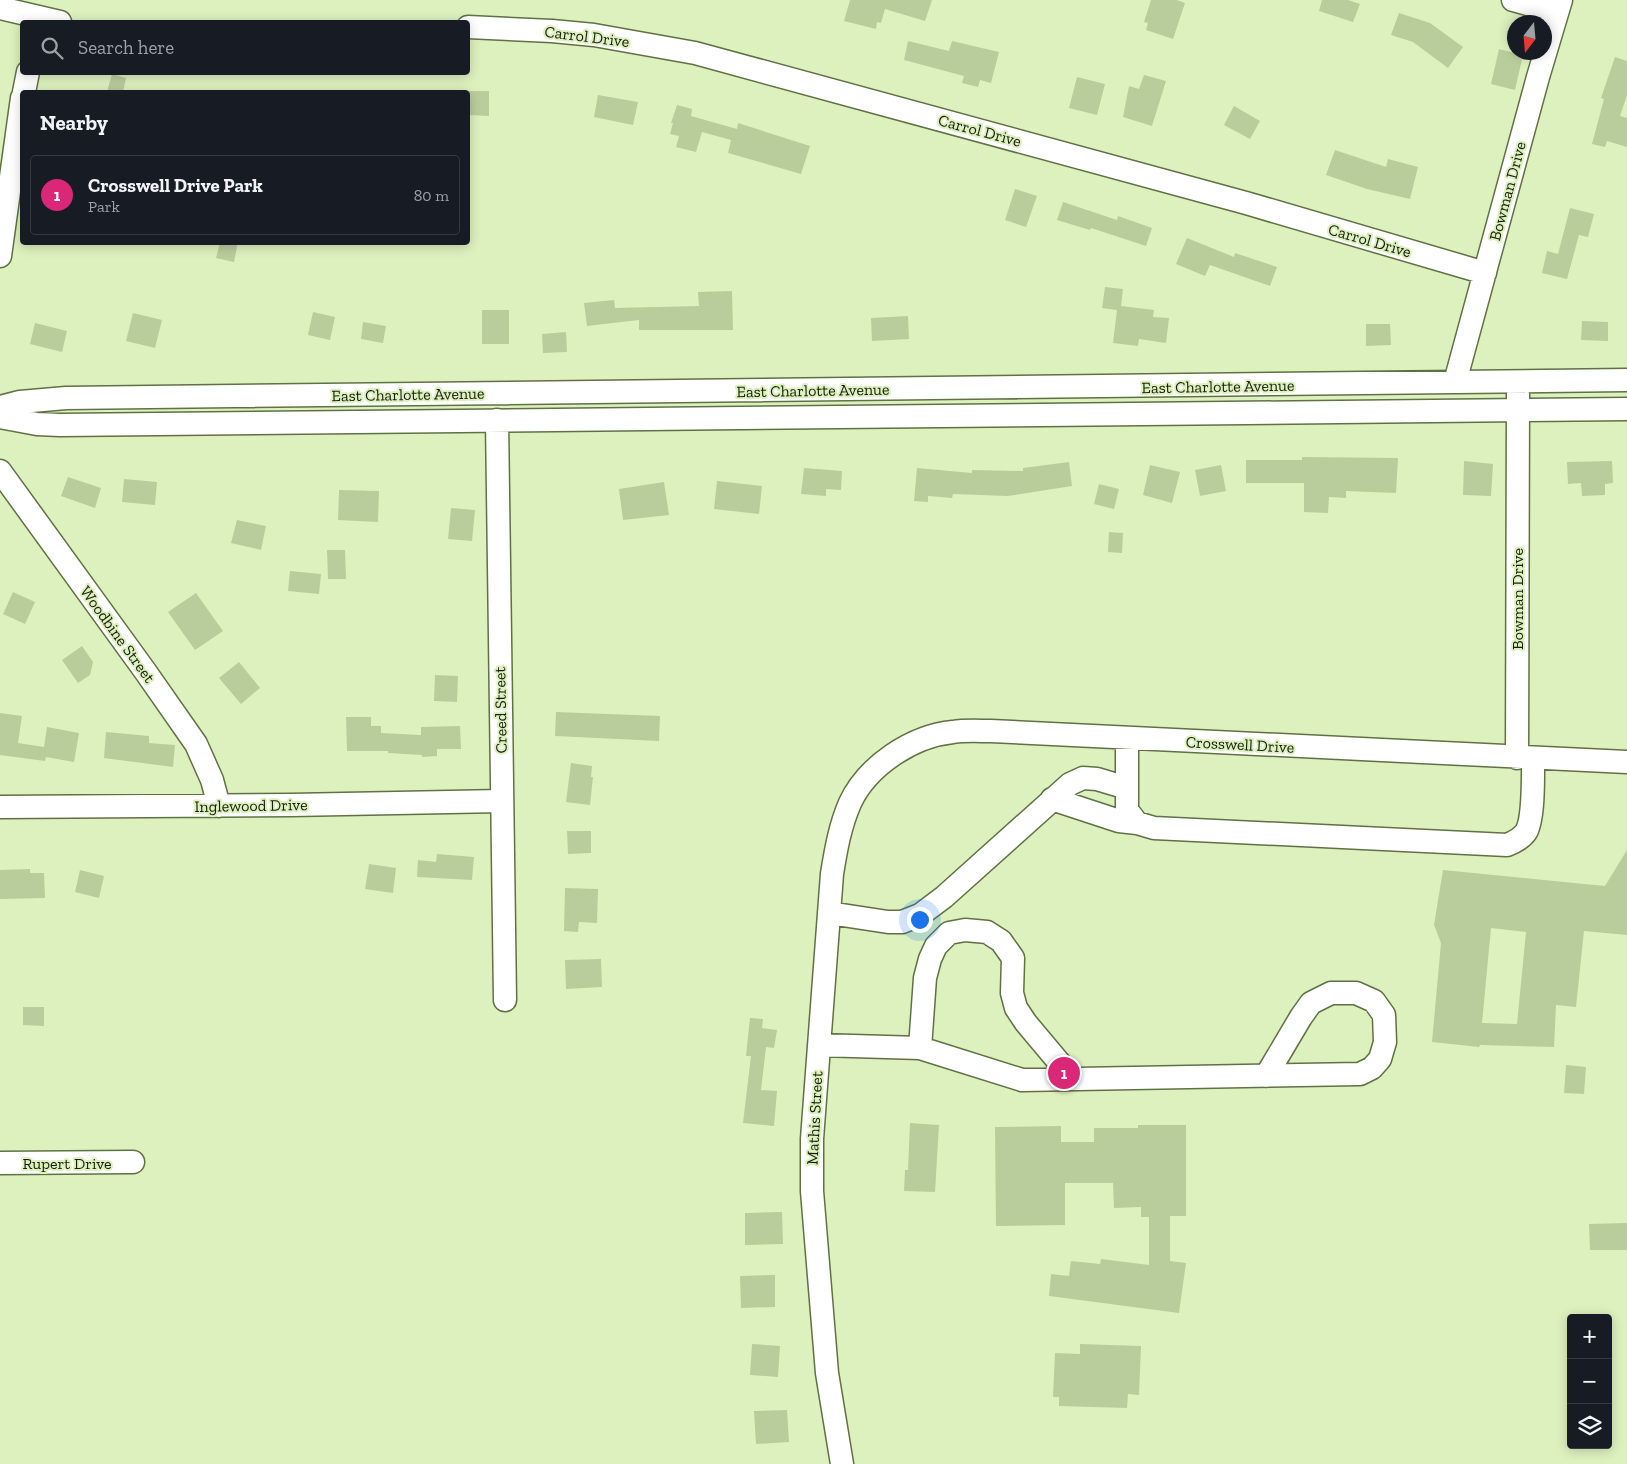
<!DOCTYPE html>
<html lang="en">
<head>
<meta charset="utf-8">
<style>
	body { margin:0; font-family:"Zilla Slab",serif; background:#20242c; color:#f1f3f6 }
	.controls { position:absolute; right:15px; bottom:15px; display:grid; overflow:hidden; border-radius:5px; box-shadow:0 2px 12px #0003 }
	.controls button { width:45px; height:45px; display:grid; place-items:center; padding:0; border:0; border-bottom:1px solid #363941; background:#171b24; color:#f1f3f6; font:25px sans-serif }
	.compass { position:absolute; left:1507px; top:15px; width:45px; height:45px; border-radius:50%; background:#171b24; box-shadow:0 2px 12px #0003; rotate:196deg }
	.you { position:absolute; left:919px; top:919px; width:18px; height:18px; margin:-12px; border:4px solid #fff; border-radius:50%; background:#1a73e8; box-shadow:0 0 0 8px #1a73e833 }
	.badge { display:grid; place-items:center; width:32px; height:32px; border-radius:50%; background:#db2777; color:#fff; font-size:16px; font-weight:700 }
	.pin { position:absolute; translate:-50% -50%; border:2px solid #fff; box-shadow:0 1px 5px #0006 }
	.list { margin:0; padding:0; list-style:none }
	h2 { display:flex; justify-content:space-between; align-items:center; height:65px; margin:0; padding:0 20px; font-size:21px }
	h2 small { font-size:16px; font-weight:400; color:#9ea1a6 }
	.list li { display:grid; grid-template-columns:32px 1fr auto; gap:15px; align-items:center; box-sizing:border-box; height:80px; margin:0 10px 10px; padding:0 10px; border:1px solid #363941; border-radius:5px }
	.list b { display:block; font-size:19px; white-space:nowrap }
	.list p { margin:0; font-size:16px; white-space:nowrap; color:#9ea1a6 }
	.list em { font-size:16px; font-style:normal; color:#9ea1a6 }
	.icon { flex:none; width:28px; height:28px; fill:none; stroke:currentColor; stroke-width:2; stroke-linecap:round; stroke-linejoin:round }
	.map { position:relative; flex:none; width:1627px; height:1464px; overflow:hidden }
	.search { position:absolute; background:#171b24; box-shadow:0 2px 12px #0003; left:20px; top:20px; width:450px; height:55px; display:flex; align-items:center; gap:12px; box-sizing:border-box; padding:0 18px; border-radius:5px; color:#9ea1a6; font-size:19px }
	.panel { position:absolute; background:#171b24; box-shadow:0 2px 12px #0003; left:20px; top:90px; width:450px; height:155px; border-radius:5px }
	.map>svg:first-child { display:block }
</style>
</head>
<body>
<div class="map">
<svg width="1627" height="1464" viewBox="0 0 1627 1464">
	<rect width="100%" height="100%" fill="#ddf1bf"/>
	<path fill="#b9cd9c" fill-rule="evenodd" d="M850,0H932L925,21L885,9L881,23L877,22L876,29L844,21Z
		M1151,0H1177L1185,3L1173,39L1146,30L1148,23L1144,22Z
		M1322,0H1348L1360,4L1353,22L1319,11Z
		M1399,13L1430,23L1463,47L1448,68L1413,42L1391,35Z
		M908,41L949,51L952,41L999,52L991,83L980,80L978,87L962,83L964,76L904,60Z
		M1499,49L1523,55L1515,90L1491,84Z
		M1615,57L1627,61V95L1620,116L1627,118V147L1607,141L1605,147L1592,144L1604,99L1601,98Z
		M112,74L126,78L123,92H107Z
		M1144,75L1166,81L1152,126L1123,117L1129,86L1139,89Z
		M1077,77L1105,84L1097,115L1069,108Z
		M468,91H489V116L468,115Z
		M598,95L638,102L633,125L594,117Z
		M677,105L692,109L691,116L737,129L738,123L810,146L801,174L728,153L731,140L702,132L696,152L676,147L679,136L670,134L673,123H671Z
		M1234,106L1260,121L1250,139L1224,125Z
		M1335,150L1386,167L1388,159L1418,167L1410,199L1367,189L1326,175Z
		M1015,189L1037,196L1026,227L1005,220Z
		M1063,202L1117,220L1118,216L1152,228L1146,246L1091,228L1090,230L1057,220Z
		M1570,208L1594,214L1588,237L1579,235L1567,279L1542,273L1547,251L1558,254Z
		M1187,238L1234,257L1235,253L1277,267L1270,286L1210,265L1205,276L1176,264Z
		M220,242H238L234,262L216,258Z
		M1105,287L1123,289L1121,306L1154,310L1153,317L1169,318L1166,343L1139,339L1138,346L1113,343L1117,310L1102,308Z
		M732,291L733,330H639V320L587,326L584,303L614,300L615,308L699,306L698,292Z
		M482,310H509V344H482Z
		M313,312L335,317L330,340L308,335Z
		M133,313L162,320L155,348L126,341Z
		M908,316L909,339L872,341L871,318Z
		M1582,321L1608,322V341L1581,340Z
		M363,322L386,326L383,343L361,339Z
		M35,323L67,331L62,352L30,344Z
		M1366,324H1390L1391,345L1366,346Z
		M566,332L567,352L543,353L542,334Z
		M1302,457L1398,458L1396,493L1346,491V498L1329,497L1328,513L1304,512V483H1246V460H1302Z
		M1464,461L1493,464L1491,496L1463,495Z
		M1612,461L1613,483L1605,484V495L1582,496L1581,483L1568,484L1567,462Z
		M1069,462L1072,486L1008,496L953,494L952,498L928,496V502L914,501L917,468L972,473V470L1023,471V468Z
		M1150,465L1180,472L1172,503L1143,495Z
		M1221,465L1226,491L1200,496L1195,470Z
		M804,468L842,471L841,490L826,489V496L801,494Z
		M68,477L101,488L95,508L61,496Z
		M124,479L157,482L155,505L122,502Z
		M717,481L762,486L759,514L714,509Z
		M664,482L669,515L623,520L619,489Z
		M1099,484L1119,489L1114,509L1094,504Z
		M339,490L379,491L378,522L338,520Z
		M451,508L475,510L472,541L448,539Z
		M237,520L266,526L261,550L231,543Z
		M1109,532L1123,533L1122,553L1108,552Z
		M327,550H345L346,579H328Z
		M290,571L321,574L319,594L288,591Z
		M13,592L35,602L25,624L3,614Z
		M196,593L223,631L195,650L168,612Z
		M82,646L93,662L90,675L78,683L62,660Z
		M239,662L260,688L241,704L219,678Z
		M435,675L458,676L457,702L434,701Z
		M556,712L660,716L659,741L555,736Z
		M0,713L22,716L18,743L44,747L47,727L79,733L74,762L46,757L45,761L0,755Z
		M346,717H371V726H381V733L421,735V727L460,726L461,749H437V756L422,757V755L388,753V751H347Z
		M106,732L149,736V743L175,745L173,767L104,758Z
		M571,763L592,766L591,777H593L590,805L566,802Z
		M567,831H591V853L568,854Z
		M1627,850V935L1584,931L1576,1007L1556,1005L1554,1047L1480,1045L1479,1047L1432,1042L1441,943L1434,925L1443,870L1605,886ZM1491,928L1526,932L1517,1024L1482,1023Z
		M437,854L474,857L472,880L417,877L418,860L436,862Z
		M369,864L396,868L393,893L365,889Z
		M30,869V873H44L45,898L0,899V870Z
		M80,870L104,876L99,898L75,892Z
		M565,888L598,889L597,923L579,922L578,932L564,931Z
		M601,959L602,987L566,989L565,960Z
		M23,1007H44V1026L23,1025Z
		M750,1018L763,1019L762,1028L777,1030L774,1048L766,1047L761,1090L777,1091L774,1126L743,1123L751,1056H746Z
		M1566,1065L1586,1067L1584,1094L1564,1093Z
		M910,1123L939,1125L935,1192L904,1191L905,1170H908Z
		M1138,1125H1186V1216H1170V1261L1186,1263L1179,1313L1049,1296L1051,1274L1069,1276L1071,1261L1100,1264L1101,1259L1149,1265V1217H1141V1207L1114,1208L1113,1183H1065V1225L996,1226L995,1127L1061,1126V1142H1094V1128H1138Z
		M782,1212L783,1244L745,1245V1213Z
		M1627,1223V1250H1590L1589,1224Z
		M775,1275V1307L741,1308L740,1276Z
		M752,1344L780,1346L778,1377L750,1375Z
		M1080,1344L1141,1346L1139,1395L1128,1394L1127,1408L1059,1406V1397H1053L1055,1353L1080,1354Z
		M787,1410L789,1442L756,1444L754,1411Z"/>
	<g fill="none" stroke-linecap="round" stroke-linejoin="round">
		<g stroke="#607144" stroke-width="25">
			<path id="minor" d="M1513,0L1557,12
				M0,8L60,22
				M468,27L552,31L594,35L695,53L1246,203L1485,273
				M24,92L28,72
				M0,256L22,98
				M1455,382L1538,77L1561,0
				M0,407L20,402L66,398L1627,380
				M0,417L37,424L60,425L1627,409
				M497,420L505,1000
				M0,471L145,671L196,744L212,780L219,806
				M1127,738V810L1137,823
				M1517,758L1518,395
				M1052,799L1119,821L1137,823L1154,828L1507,845C1515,842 1521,839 1526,832C1534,819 1533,775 1533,758
				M0,807L291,805L502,801
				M829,913L888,922H902L920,915L944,897L1070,784L1083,778L1097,779L1127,788
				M819,1045L920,1048L1022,1080L1360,1074L1372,1068L1380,1059L1385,1042L1384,1015L1374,1001L1356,993H1331L1311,1003L1301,1017L1266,1076
				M920,1048L925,978L930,959L936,946L949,933L965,930L987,932L1001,941L1013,958L1012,993L1016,1008L1026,1023L1073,1079
				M0,1163L133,1162
				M842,1464L827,1373L812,1191V1139L832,874C836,849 840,826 850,803C867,766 912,736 953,732C965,730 979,731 991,731L1627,762"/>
		</g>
		<use href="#minor" stroke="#fff" stroke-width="22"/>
	</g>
	<g text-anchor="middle" stroke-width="4" stroke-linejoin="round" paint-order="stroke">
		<g font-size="16" fill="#171e0c" stroke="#ddf1bf">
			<text transform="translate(587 36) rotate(7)" y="6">Carrol Drive</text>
			<text transform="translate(980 130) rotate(15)" y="6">Carrol Drive</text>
			<text transform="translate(1507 191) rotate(-75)" y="6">Bowman Drive</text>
			<text transform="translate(1370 240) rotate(16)" y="6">Carrol Drive</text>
			<text transform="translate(1218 386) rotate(-1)" y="6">East Charlotte Avenue</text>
			<text transform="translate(813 390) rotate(-1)" y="6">East Charlotte Avenue</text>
			<text transform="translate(408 394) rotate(-1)" y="6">East Charlotte Avenue</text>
			<text transform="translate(1517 599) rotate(-90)" y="6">Bowman Drive</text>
			<text transform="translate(118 634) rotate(54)" y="6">Woodbine Street</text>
			<text transform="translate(500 710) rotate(-91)" y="6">Creed Street</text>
			<text transform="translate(1240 744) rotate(3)" y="6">Crosswell Drive</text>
			<text transform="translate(251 805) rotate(-1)" y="6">Inglewood Drive</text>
			<text transform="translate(814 1118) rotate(-87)" y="6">Mathis Street</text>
			<text x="67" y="1169">Rupert Drive</text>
		</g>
	</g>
</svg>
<div class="controls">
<button>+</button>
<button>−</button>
<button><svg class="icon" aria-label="layers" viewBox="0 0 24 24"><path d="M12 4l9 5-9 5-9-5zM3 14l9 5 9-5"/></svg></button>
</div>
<svg class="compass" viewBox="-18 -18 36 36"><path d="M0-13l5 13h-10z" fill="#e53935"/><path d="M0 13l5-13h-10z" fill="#9ea1a6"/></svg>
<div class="you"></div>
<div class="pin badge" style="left:1064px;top:1073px">1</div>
<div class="search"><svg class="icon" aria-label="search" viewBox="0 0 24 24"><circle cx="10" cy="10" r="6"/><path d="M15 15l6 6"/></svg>Search here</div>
<section class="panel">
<h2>Nearby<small></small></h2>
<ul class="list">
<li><span class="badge">1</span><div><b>Crosswell Drive Park</b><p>Park</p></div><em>80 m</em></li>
</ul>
</section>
</div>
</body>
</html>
